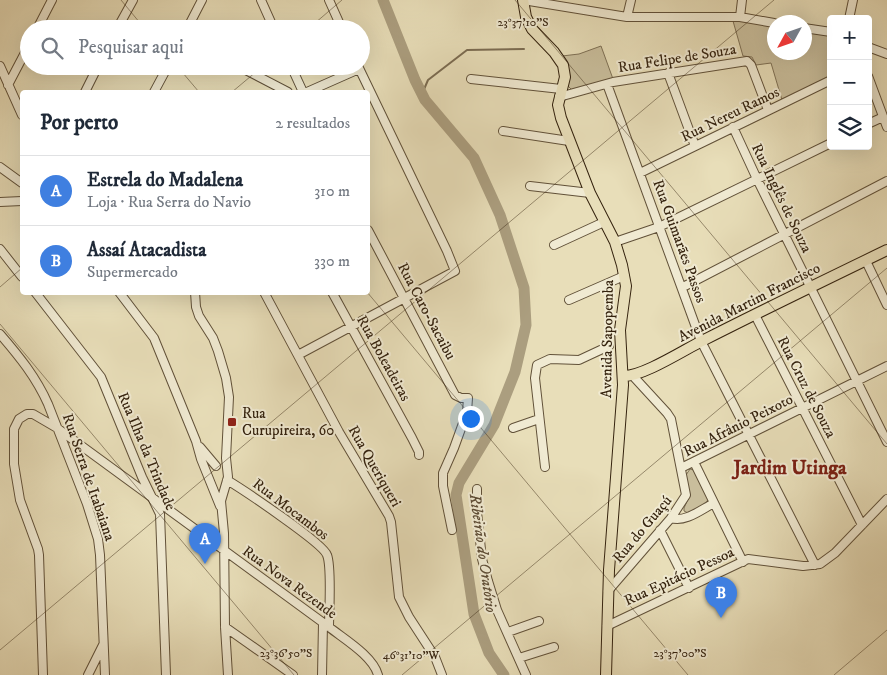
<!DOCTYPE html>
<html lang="pt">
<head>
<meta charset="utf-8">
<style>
	body { margin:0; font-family:"IM FELL DW Pica",serif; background:#f6f6f7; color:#1f2937 }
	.controls { position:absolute; right:15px; top:15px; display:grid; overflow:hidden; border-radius:5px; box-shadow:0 5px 20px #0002 }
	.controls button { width:45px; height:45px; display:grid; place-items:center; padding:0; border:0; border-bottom:1px solid #e0e1e3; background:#fff; color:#1f2937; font:25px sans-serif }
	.compass { position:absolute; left:767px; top:15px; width:45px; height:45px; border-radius:50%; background:#fff; box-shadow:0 5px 20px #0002; rotate:230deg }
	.you { position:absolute; left:470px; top:418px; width:18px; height:18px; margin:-12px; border:4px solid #fff; border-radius:50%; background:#1a73e8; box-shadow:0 0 0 8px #1a73e833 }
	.badge { display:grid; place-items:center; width:32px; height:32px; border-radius:50%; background:#2563eb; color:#fff; font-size:16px; font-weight:700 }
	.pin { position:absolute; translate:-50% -41px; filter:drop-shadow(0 1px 2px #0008) }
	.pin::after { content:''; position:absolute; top:26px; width:18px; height:15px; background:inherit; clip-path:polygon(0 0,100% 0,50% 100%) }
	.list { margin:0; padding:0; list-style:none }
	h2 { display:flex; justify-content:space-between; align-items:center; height:65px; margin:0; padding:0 20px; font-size:21px }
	h2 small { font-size:16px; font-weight:400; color:#747a83 }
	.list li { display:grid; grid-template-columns:32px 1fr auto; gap:15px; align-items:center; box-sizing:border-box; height:70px; padding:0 20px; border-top:1px solid #e0e1e3 }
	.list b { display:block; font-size:19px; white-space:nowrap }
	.list p { margin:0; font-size:16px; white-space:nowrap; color:#747a83 }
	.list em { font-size:16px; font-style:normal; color:#747a83 }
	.icon { flex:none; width:28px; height:28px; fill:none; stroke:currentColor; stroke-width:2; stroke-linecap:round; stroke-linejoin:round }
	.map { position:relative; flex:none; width:887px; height:675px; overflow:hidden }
	.search { position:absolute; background:#fff; box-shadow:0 5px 20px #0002; left:20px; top:20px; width:350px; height:55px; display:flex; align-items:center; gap:12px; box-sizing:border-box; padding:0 18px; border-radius:28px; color:#747a83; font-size:19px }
	.panel { position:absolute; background:#fff; box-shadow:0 5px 20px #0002; left:20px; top:90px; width:350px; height:205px; border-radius:5px }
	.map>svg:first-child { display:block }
</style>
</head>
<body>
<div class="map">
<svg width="887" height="675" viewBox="0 0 887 675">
	<rect width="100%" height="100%" fill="#e8deb9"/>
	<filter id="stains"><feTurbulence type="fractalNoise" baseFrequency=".004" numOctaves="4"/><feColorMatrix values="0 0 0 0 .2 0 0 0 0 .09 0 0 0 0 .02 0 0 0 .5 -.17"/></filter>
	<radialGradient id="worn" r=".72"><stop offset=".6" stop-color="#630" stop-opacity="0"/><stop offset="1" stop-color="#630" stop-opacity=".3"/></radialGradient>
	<path fill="#c9be9c" stroke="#7e7055" d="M733,21H743L774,26V52H804L805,32L831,36V76L782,100L771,63L756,65L752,57L743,56Z
		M601,46L613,79L572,90L568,86L562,56L579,54Z
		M690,469L694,470L708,499L706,504L688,513L684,511V508L689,497L686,475Z"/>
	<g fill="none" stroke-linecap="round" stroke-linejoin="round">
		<path stroke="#7b6c52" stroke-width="2" d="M422,94L428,80L467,50L524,49"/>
		<path stroke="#ab9e7f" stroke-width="11" d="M383,0L415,80L425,100L474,158L500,215L524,288L526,325L515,372L494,425L459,483L456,495L474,614L489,653L504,675"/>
		<g stroke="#615139" stroke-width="10">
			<path id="minor" d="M261,0L274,29
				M329,0L342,29
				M523,0L627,17H740L774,23
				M627,17L631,0
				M740,17L742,0
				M849,19L853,0
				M804,28L831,32
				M37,29L52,0
				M117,29L133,0
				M187,29L202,0
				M868,47L887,54
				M0,66L22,115
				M238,66L288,92
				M291,66L303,92
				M668,73L695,146
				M868,76L887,127
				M471,79L561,89
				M607,84L701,341L815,565
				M8,85L29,45
				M85,92L98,66
				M154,92L168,66
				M307,92L359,69
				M559,97L613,82L747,61L751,65L768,110
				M868,124L883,117
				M733,127L757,179L887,442
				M503,131L569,141
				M0,167L22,183
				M640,173L831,80
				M530,186L590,193
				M0,202L22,201
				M368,230L455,395L461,398H468L467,412L454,448L443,473V486L452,530
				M615,242L659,227L831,143
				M554,245L604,222
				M0,249L22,277
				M866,261L887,305
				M683,287L887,181
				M35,292L101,377L142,477L160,514L166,675
				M119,292L154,338L196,441L201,459L220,506
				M195,292L196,307L199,316L213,338L218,351L226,378L229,397L226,458L228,477L221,501L224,533L225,627L228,675
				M264,292L339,432L389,516L391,522L399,597L409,617L435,657L442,675
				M332,292L412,438L419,452V455
				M569,300L624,276
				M755,315L862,525
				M0,334C19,356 36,377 48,404L87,504L98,539L100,555L105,675
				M298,355L455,271L447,251L358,66
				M513,428L539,419
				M200,447L216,466
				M694,462L743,562
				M545,467L535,378L537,365L550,359L579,360L609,346
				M681,468L887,366
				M227,480C242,489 323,543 327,555C332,567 329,612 329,627
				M477,489V512L482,559L488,581L497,610L526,675
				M671,518C685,523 702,509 714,503
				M660,530L689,588
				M608,591L671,518L686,495L671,419L667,413L633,376
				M607,626L748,559L803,566L820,564L835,553L887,499
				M225,627L293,675
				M508,632L539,621
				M519,658L554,647
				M43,675L39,555L38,549L20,500L14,464V429L19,419L27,414H33L57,428L329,627C344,639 373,656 378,675
				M88,675L103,645
				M322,675L323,623"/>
		</g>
		<g stroke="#34220e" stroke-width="12">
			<path id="major" d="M523,0L526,17L532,29L554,52L563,65L565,77L558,105L561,118L590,193L615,242L622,265L626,286L620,330L623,385L609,570L606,675
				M623,376C642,377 684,350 702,341C763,310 825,280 887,250"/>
		</g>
		<use href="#minor" stroke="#f0ead2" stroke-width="8"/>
		<use href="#major" stroke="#e8deb9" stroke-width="10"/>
	</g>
	<path fill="none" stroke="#34220e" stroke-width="1" stroke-opacity="0.45" d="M121,0L145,29M515,0L887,444M308,29L342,0M177,66L199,92M232,92L263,66M0,287L22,268M367,292L688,675M0,324L294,675M0,650L774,0M402,675L887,268M834,675L887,630"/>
	<rect fill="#8f2418" stroke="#f0ead2" stroke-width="2" x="227" y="417" width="10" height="10" rx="2.5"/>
	<g text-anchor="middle" stroke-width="4" stroke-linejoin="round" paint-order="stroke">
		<g font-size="15" fill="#34220e" stroke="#f0ead2">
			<text transform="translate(677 58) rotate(-9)" y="5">Rua Felipe de Souza</text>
			<text transform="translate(730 114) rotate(-26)" y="5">Rua Nereu Ramos</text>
			<text transform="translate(782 198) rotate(64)" y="5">Rua Inglês de Souza</text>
			<text transform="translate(680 241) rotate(70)" y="5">Rua Guimarães Passos</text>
			<text transform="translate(749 302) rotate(-27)" y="5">Avenida Martim Francisco</text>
			<text transform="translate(427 311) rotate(62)" y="5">Rua Caro-Sacaibu</text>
			<text transform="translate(607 339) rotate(-89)" y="5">Avenida Sapopemba</text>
			<text transform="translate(384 358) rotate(61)" y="5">Rua Boleadeiras</text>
			<text transform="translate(807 387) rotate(63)" y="5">Rua Cruz de Souza</text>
			<text transform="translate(738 425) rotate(-27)" y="5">Rua Afrânio Peixoto</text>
			<text transform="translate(147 451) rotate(67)" y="5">Rua Ilha da Trindade</text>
			<text transform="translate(375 466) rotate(60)" y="5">Rua Queriqueri</text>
			<text transform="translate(89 477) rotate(71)" y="5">Rua Serra de Itabaiana</text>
			<text transform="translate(291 509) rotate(37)" y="5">Rua Mocambos</text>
			<text transform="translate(642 529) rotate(-50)" y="5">Rua do Guaçú</text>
			<text transform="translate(679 576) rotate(-25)" y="5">Rua Epitácio Pessoa</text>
			<text transform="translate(290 582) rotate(36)" y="5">Rua Nova Rezende</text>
		</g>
		<g font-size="15" fill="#34220e" stroke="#f0ead2" text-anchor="start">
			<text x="242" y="418">Rua<tspan x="242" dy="17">Curupireira, 60</tspan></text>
		</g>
		<g font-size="16" font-style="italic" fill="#5e4d36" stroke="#f0ead2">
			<text transform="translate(484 553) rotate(82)" y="6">Ribeirão do Oratório</text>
		</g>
		<g font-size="20" font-weight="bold" fill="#7a1f14" stroke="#f0ead2">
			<text x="790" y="474">Jardim Utinga</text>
		</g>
	</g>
	<g font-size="12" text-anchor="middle" fill="#34220e" stroke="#f0ead2" stroke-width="4" stroke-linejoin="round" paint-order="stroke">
		<text x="523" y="26">23°37'10"S</text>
		<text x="286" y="657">23°36'50"S</text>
		<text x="680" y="657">23°37'00"S</text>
		<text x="411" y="659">46°31'10"W</text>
	</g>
	<rect width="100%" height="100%" filter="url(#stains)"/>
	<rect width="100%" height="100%" fill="url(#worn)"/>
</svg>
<div class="controls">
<button>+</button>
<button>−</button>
<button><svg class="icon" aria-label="layers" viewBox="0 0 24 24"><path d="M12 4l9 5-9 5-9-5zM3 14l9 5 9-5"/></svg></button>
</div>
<svg class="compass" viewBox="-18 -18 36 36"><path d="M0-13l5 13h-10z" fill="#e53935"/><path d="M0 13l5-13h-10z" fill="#747a83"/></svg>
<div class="you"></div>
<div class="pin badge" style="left:205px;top:564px;background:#3f7fe0">A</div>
<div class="pin badge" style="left:721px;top:618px;background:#3f7fe0">B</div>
<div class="search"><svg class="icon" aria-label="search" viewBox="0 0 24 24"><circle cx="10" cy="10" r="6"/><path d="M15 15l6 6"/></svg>Pesquisar aqui</div>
<section class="panel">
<h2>Por perto<small>2 resultados</small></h2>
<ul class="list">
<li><span class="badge" style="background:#3f7fe0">A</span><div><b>Estrela do Madalena</b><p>Loja · Rua Serra do Navio</p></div><em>310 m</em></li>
<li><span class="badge" style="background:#3f7fe0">B</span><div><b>Assaí Atacadista</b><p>Supermercado</p></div><em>330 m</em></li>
</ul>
</section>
</div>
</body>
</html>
